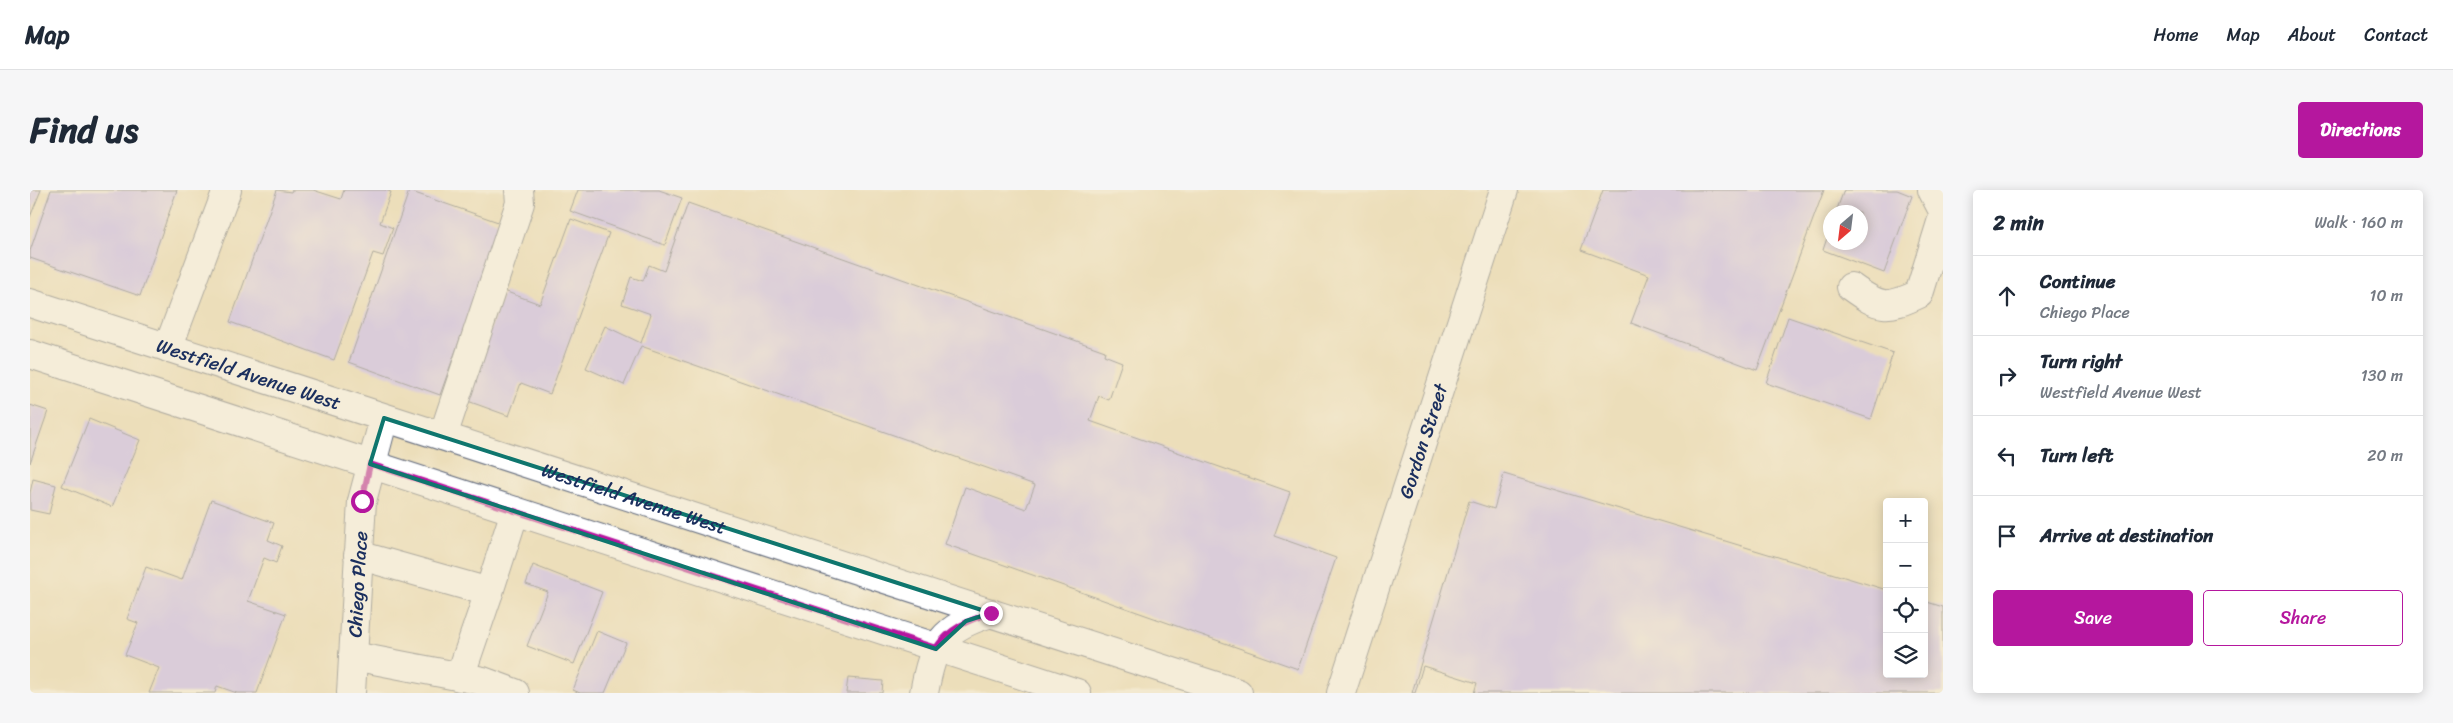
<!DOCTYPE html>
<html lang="en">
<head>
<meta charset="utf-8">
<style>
	body { margin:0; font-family:Sriracha,sans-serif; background:#f6f6f7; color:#1f2937 }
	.controls { position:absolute; right:15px; bottom:15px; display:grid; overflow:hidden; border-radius:5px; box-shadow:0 2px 12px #0003 }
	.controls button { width:45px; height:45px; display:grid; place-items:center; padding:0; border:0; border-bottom:1px solid #e0e1e3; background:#fff; color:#1f2937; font:25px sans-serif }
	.compass { position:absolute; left:1793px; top:15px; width:45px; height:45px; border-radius:50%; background:#fff; box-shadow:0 2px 12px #0003; rotate:208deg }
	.stop { position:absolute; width:15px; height:15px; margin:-11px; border:4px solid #b5179e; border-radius:50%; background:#fff }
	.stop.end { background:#b5179e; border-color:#fff; box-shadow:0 1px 5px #0008 }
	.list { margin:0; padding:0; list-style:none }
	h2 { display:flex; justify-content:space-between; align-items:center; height:65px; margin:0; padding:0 20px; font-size:21px }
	h2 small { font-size:16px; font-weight:400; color:#747a83 }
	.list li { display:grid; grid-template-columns:32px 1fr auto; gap:15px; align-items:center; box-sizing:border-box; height:80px; padding:0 20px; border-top:1px solid #e0e1e3 }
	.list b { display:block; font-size:19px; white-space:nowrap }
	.list p { margin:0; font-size:16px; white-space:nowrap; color:#747a83 }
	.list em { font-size:16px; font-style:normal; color:#747a83 }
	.actions { display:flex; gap:10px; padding:15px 20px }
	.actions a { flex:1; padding:11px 0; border:1px solid #b5179e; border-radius:5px; text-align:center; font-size:18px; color:#b5179e }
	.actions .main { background:#b5179e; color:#fff }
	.icon { flex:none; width:28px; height:28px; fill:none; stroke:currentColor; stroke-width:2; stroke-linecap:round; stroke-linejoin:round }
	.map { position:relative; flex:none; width:1913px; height:503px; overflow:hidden; border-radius:5px }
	header { display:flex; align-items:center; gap:30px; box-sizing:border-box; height:70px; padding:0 25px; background:#fff; border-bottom:1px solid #e0e1e3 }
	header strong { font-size:24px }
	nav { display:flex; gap:28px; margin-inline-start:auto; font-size:18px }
	.intro { display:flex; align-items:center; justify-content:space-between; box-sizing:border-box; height:120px; padding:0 30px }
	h1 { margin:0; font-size:35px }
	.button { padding:12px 22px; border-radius:5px; background:#b5179e; color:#fff; font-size:18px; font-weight:700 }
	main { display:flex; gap:30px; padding:0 30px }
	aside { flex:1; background:#fff; border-radius:5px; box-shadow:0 2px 12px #0003 }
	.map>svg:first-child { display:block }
</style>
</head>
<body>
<header>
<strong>Map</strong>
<nav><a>Home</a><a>Map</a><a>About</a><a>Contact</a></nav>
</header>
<div class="intro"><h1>Find us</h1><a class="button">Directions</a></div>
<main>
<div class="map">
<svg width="1913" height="503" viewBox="0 0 1913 503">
	<rect width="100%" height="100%" fill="#fbf7ec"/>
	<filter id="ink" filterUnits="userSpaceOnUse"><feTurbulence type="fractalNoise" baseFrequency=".02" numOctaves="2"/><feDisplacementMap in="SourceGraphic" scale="10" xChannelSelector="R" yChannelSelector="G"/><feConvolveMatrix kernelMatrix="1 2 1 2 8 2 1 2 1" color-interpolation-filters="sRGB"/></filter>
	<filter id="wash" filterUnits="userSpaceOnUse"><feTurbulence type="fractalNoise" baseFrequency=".0096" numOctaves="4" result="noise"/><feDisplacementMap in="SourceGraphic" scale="20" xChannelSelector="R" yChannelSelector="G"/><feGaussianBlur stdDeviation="1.12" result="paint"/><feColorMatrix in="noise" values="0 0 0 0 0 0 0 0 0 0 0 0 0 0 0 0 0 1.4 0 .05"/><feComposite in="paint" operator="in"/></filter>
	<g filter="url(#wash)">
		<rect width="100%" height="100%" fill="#ecdeba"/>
		<g id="blocks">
			<path fill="#c4b7fe" d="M0,0H11L0,27Z
				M21,0H147L110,106L0,68V61Z
				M247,0L261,2L262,0H283L311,9L314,0H355L361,2L350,33L363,38L353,66L343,63L304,170L200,132Z
				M548,0H629L652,8L635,55L540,21Z
				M1573,0H1794L1727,180L1601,133L1619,85L1551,60Z
				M1814,0H1867L1882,6L1854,83L1793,60L1800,39V52H1830V22H1806Z
				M379,1L471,33L410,205L319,172Z
				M658,13L1075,161L1074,165L1092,172L1079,210L1069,206L1060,231L1260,302L1244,346L1306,368L1268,479L915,354L935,297L996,319L1005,295L611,156L594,195L556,178L575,136L611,153L621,124L592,114L601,87L613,91L619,75L634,81Z
				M541,29L579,43L520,204L491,193L479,226L435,210L474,101L510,114Z
				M1758,127L1863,163L1841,229L1736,193Z
				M0,215L18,221L0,273Z
				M59,229L110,250L82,317L32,296Z
				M1474,284L1857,400V484H1894V411L1913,417V503H1444L1447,493L1393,476L1385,503H1382L1439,311L1464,319Z
				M3,289L26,295L19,324L0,320V303Z
				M181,310L244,333L238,350L252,356L246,373L234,368L218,411L256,424L227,503H207L187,496L185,503H119L129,478L95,465L108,433L97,429L116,377L152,390Z
				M503,375L572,402L544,474L497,456L518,402L496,394Z
				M567,441L596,453L575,503H550L543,500Z
				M818,488L853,491L852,503H816Z"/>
		</g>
	</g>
	<g filter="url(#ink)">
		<use href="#blocks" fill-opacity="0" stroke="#646c7e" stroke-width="1"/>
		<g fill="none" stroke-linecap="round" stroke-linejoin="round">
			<g stroke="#646c7e" stroke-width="30">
				<g id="minor">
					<path d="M1902,0L1913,21"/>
					<path d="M1821,97C1850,118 1857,119 1889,104L1913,26"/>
					<path d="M138,158L197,0"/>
					<path d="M413,246L490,13L489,0"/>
					<path d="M328,365L459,402L485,321"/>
					<path d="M323,466L453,491L485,503"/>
					<path d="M430,487L459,402"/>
					<path id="s1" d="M321,503L332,311L354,228"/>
					<path d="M894,503C903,453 912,438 961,423"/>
				</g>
			</g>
			<g stroke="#646c7e" stroke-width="30">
				<g id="major">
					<path id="s2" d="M0,113L1208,503"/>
					<path d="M0,164L1047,503"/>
					<path id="s3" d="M1311,503L1474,0"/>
				</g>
			</g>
			<use href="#minor" stroke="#fff" stroke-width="28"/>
			<use href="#major" stroke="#fff" stroke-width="28"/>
		</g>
	</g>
	<g fill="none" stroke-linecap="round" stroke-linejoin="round" filter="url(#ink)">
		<path stroke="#b5179e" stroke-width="6" d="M332,311L340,274L906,458C919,438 939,430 961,423"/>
	</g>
	<path d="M0 0H1913V503H0ZM354,228L961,423L936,431L906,459L340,274Z" fill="#ecdeba" fill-opacity=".55" fill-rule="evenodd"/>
	<path fill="none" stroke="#0f766e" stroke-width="4" stroke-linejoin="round" d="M354,228L961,423L936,431L906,459L340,274Z"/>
	<g text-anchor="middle" stroke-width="4" stroke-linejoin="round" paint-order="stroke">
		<g font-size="19" fill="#1b2f5e" stroke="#fbf7ec">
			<text dy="7" stroke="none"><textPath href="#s2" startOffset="230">Westfield Avenue West</textPath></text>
			<text dy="7" stroke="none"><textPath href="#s3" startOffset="265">Gordon Street</textPath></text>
			<text dy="7" stroke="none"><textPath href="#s2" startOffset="635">Westfield Avenue West</textPath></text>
			<text dy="7" stroke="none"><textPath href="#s1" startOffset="109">Chiego Place</textPath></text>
		</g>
	</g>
</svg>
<div class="controls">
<button>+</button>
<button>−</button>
<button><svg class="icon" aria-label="locate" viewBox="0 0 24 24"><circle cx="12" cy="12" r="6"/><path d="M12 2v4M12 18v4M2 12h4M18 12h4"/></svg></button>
<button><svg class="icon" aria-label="layers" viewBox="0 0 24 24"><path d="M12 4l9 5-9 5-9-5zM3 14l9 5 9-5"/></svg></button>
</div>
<svg class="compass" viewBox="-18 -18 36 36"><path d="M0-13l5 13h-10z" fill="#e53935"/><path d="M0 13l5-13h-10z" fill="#747a83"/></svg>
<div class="stop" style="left:332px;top:311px"></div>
<div class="stop end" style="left:961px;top:423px"></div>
</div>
<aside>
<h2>2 min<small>Walk · 160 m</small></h2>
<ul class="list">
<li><svg class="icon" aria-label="ahead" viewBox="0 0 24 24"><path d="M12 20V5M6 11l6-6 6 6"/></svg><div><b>Continue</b><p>Chiego Place</p></div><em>10 m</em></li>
<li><svg class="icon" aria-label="right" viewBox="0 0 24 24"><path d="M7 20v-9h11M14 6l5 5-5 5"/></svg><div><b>Turn right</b><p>Westfield Avenue West</p></div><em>130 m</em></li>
<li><svg class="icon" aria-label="left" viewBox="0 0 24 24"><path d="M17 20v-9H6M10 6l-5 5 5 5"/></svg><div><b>Turn left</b></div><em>20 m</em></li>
<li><svg class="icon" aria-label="arrive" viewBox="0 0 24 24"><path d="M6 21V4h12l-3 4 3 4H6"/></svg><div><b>Arrive at destination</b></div></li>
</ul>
<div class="actions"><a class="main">Save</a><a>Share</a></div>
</aside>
</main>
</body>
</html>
